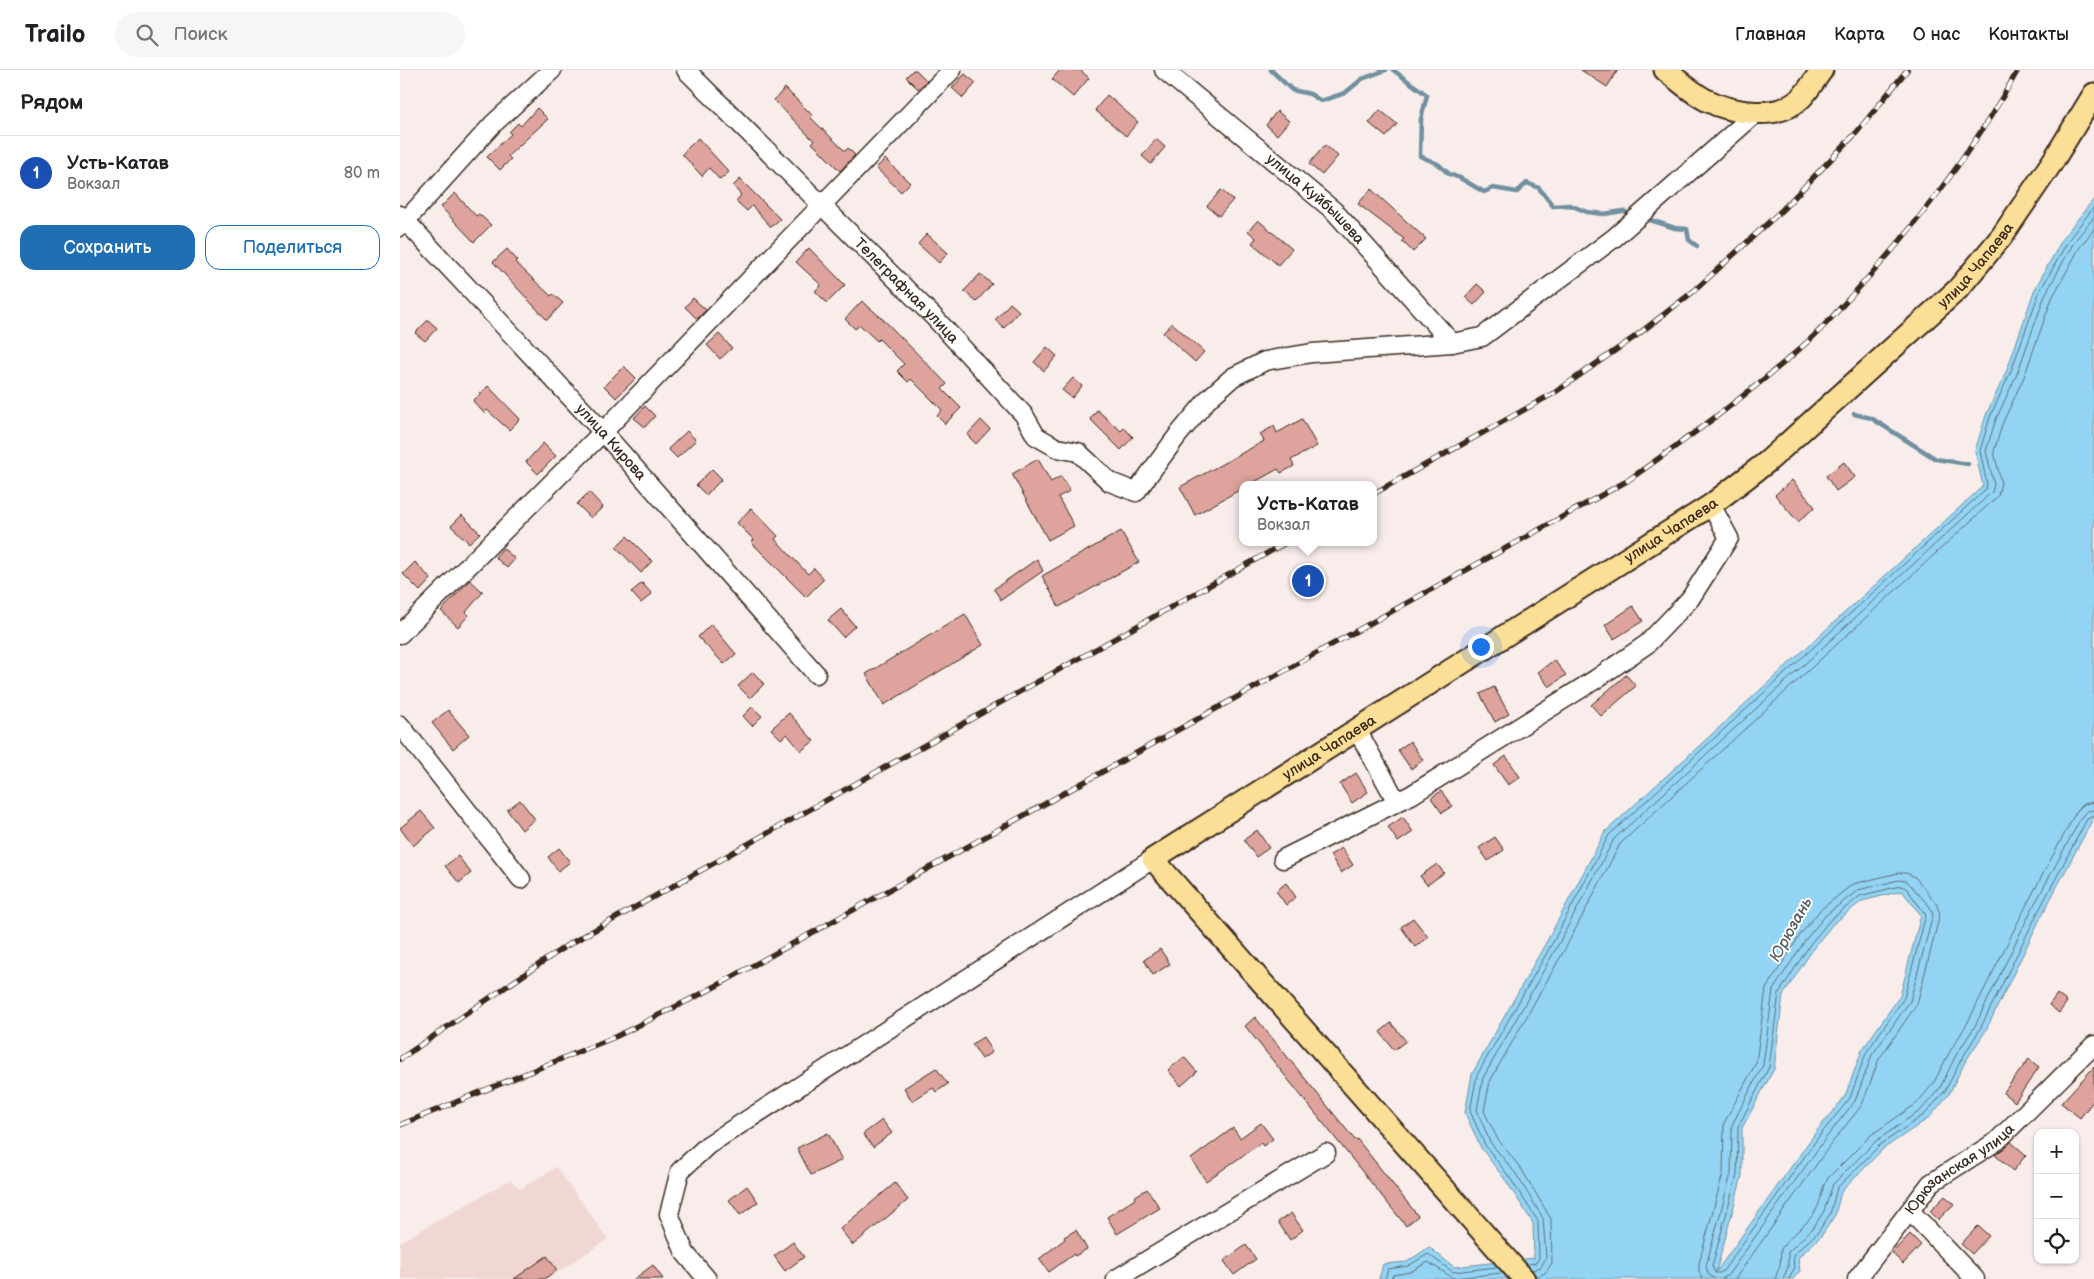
<!DOCTYPE html>
<html lang="ru">
<head>
<meta charset="utf-8">
<style>
	body { margin:0; font-family:"Balsamiq Sans",sans-serif; background:#f6f6f6; color:#202124 }
	.controls { position:absolute; right:15px; bottom:15px; display:grid; overflow:hidden; border-radius:10px; box-shadow:0 1px 4px #0004 }
	.controls button { width:45px; height:45px; display:grid; place-items:center; padding:0; border:0; border-bottom:1px solid #e0e0e0; background:#fff; color:#202124; font:25px sans-serif }
	.you { position:absolute; left:1080px; top:576px; width:18px; height:18px; margin:-12px; border:4px solid #fff; border-radius:50%; background:#1a73e8; box-shadow:0 0 0 8px #1a73e833 }
	.badge { display:grid; place-items:center; width:32px; height:32px; border-radius:50%; background:#1f6fb2; color:#fff; font-size:16px; font-weight:700 }
	.pin { position:absolute; translate:-50% -50%; border:2px solid #fff; box-shadow:0 1px 5px #0006 }
	.popup { position:absolute; left:839px; top:411px; width:138px; height:65px; box-sizing:border-box; display:grid; place-content:center; border-radius:10px; background:#fff; filter:drop-shadow(0 1px 4px #0005); font-size:16px; white-space:nowrap; color:#757577 }
	.popup b { font-size:19px; color:#202124 }
	.popup::after { content:''; position:absolute; left:50%; top:100%; margin-left:-10px; border:10px solid transparent; border-top-color:#fff }
	.list { margin:0; padding:0; list-style:none }
	h2 { display:flex; justify-content:space-between; align-items:center; height:65px; margin:0; padding:0 20px; font-size:21px }
	h2 small { font-size:16px; font-weight:400; color:#757577 }
	.list li { display:grid; grid-template-columns:32px 1fr auto; gap:15px; align-items:center; box-sizing:border-box; height:75px; padding:0 20px; border-top:1px solid #e0e0e0 }
	.list b { display:block; font-size:19px; white-space:nowrap }
	.list p { margin:0; font-size:16px; white-space:nowrap; color:#757577 }
	.list em { font-size:16px; font-style:normal; color:#757577 }
	.actions { display:flex; gap:10px; padding:15px 20px }
	.actions a { flex:1; padding:11px 0; border:1px solid #1f6fb2; border-radius:15px; text-align:center; font-size:18px; color:#1f6fb2 }
	.actions .main { background:#1f6fb2; color:#fff }
	.icon { flex:none; width:28px; height:28px; fill:none; stroke:currentColor; stroke-width:2; stroke-linecap:round; stroke-linejoin:round }
	.map { position:relative; flex:none; width:1694px; height:1209px; overflow:hidden }
	header { display:flex; align-items:center; gap:30px; box-sizing:border-box; height:70px; padding:0 25px; background:#fff; border-bottom:1px solid #e0e0e0 }
	header strong { font-size:24px }
	nav { display:flex; gap:28px; margin-inline-start:auto; font-size:18px }
	.search { width:350px; height:45px; background:#f6f6f6; display:flex; align-items:center; gap:12px; box-sizing:border-box; padding:0 18px; border-radius:28px; color:#757577; font-size:19px }
	main { display:flex }
	aside { flex:1; background:#fff }
	.map>svg:first-child { display:block }
</style>
</head>
<body>
<header>
<strong>Trailo</strong>
<div class="search"><svg class="icon" aria-label="search" viewBox="0 0 24 24"><circle cx="10" cy="10" r="6"/><path d="M15 15l6 6"/></svg>Поиск</div>
<nav><a>Главная</a><a>Карта</a><a>О нас</a><a>Контакты</a></nav>
</header>
<main>
<aside>
<h2>Рядом<small></small></h2>
<ul class="list">
<li><span class="badge" style="background:#1a4fb4">1</span><div><b>Усть-Катав</b><p>Вокзал</p></div><em>80 m</em></li>
</ul>
<div class="actions"><a class="main">Сохранить</a><a>Поделиться</a></div>
</aside>
<div class="map">
<svg width="1694" height="1209" viewBox="0 0 1694 1209">
	<rect width="100%" height="100%" fill="#f8edeb"/>
	<filter id="ink" filterUnits="userSpaceOnUse"><feTurbulence type="fractalNoise" baseFrequency=".02" numOctaves="2"/><feDisplacementMap in="SourceGraphic" scale="10" xChannelSelector="R" yChannelSelector="G"/><feConvolveMatrix kernelMatrix="1 2 1 2 8 2 1 2 1" color-interpolation-filters="sRGB"/></filter>
	<g filter="url(#ink)">
		<path fill="#f0d7d3" d="M156,1097L208,1169L148,1209H0V1172L110,1110L121,1119Z"/>
		<path fill="#93d4f5" stroke="#70909f" fill-rule="evenodd" d="M1694,129V747L1642,845L1585,962L1565,992L1549,1024L1529,1048L1483,1079L1441,1122L1435,1145L1422,1165L1398,1188L1400,1201L1393,1209H979L983,1194L1007,1192L1029,1177L1054,1197L1134,1188L1133,1153L1106,1111L1081,1078L1065,1043L1072,1004L1148,869L1205,762L1583,416L1575,381L1586,345L1607,300L1634,221L1664,166ZM1502,821L1521,845L1500,926L1462,980L1445,1026L1416,1062L1316,1202L1342,1106V1058L1374,999L1383,925L1415,876L1433,854L1462,831Z"/>
		<g fill="none" stroke-linecap="round" stroke-linejoin="round">
			<path stroke="#5e6e74" stroke-width="1" d="M1501,816L1506,818L1526,845L1504,928L1466,983L1450,1028L1420,1065L1323,1201L1320,1203H1315L1312,1196L1337,1105L1338,1057L1369,997L1379,923L1411,873L1430,850L1460,826Z
				M1127,1194L1136,1193L1139,1188L1138,1151L1110,1108L1085,1075L1070,1041L1077,1005L1153,872L1209,765L1586,419L1587,414L1580,381L1590,347L1611,301L1639,223L1669,169L1694,137
				M1132,1200L1141,1197L1146,1187L1143,1148L1116,1104L1090,1072L1077,1040L1083,1008L1158,875L1214,769L1592,422L1594,414L1586,381L1596,349L1617,304L1645,225L1674,172L1694,147
				M1136,1207L1145,1203L1152,1193L1151,1149L1122,1100L1097,1068L1084,1041L1090,1011L1165,879L1220,774L1598,426L1601,413L1594,381L1603,352L1624,307L1652,228L1680,177L1694,159
				M985,1209L988,1199L1008,1196L1028,1184L1053,1202L1097,1197
				M991,1209L993,1205L1010,1202L1028,1192L1053,1208L1102,1203
				M1302,1209L1299,1201V1193L1323,1103L1324,1053L1356,993L1366,919L1400,865L1420,840L1453,814L1498,803H1506L1515,807L1536,833L1540,844L1517,934L1479,989L1462,1035L1431,1074L1335,1209
				M1315,1209L1308,1204L1306,1196L1331,1104L1332,1055L1363,995L1373,920L1406,869L1426,845L1458,820L1499,810L1507,811L1530,837L1533,845L1510,931L1472,985L1455,1031L1425,1069L1328,1205L1322,1209
				M1375,1209L1380,1195L1381,1179C1391,1164 1407,1156 1416,1140C1422,1130 1421,1118 1427,1109L1471,1065L1516,1034L1533,1014L1549,983L1568,952L1626,836L1676,742L1684,734L1694,732
				M1383,1209L1388,1197V1182L1413,1158L1424,1141L1433,1114L1476,1071L1521,1040L1540,1018L1555,987L1575,956L1632,839L1682,746L1687,741L1694,740
				M1389,1209L1394,1199L1393,1185L1418,1162L1430,1144L1437,1118L1480,1075L1525,1044L1545,1021L1561,990L1580,959L1638,842L1687,749L1694,746"/>
			<path stroke="#70909f" stroke-width="4.5" d="M871,0L892,20L910,24L921,31L945,23L962,9L986,0
				M993,0L1027,25L1021,49L1020,86L1038,94L1049,104L1060,108L1084,122L1093,118L1117,122L1127,113L1139,118L1153,136L1170,135L1187,142L1204,144L1223,141L1234,145
				M1244,148L1275,158L1287,159L1289,170L1297,176
				M1454,344L1471,348L1536,389L1568,394"/>
		</g>
		<path fill="#dda39c" stroke="#3b2a1e" d="M513,0H516L527,11L518,19L506,7Z
			M660,0H680L689,8L673,27L652,9Z
			M1181,0H1218L1207,17Z
			M565,4L576,13L563,28L552,18Z
			M385,18L413,46L411,48L445,81L448,78L455,85L440,101L412,73L414,71L374,30Z
			M707,25L738,52L726,66L695,40Z
			M137,38L148,49L108,86L111,89L100,100L87,87L111,64L109,62L118,53L121,56Z
			M980,40L997,54L986,67L969,53Z
			M877,41L889,51L877,65L866,55Z
			M298,68L329,102L320,110L309,98L302,106L282,84Z
			M756,69L765,77L751,94L742,86Z
			M925,75L938,86L922,105L909,94Z
			M485,89L510,113L501,122L476,98Z
			M340,109L380,149L371,157L352,136L347,141L336,131L341,125L333,116Z
			M971,119L1026,169L1013,182L1002,171L1004,169L958,134Z
			M821,120L833,130L819,146L807,136Z
			M55,123L76,146L79,144L91,155L74,172L41,137Z
			M858,150L892,179L878,195L852,173L856,168L848,161Z
			M527,164L548,183L539,193L518,174Z
			M409,178L445,215L427,233L415,221L421,215L396,192Z
			M107,179L117,190L115,192L151,226L153,224L163,233L147,250L93,192Z
			M580,204L592,214L576,232L564,221Z
			M1077,214L1086,222L1074,235L1065,227Z
			M293,228L306,240L297,249L285,237Z
			M462,231L486,252L547,314L542,319L561,338L545,354L537,346L542,340L511,309L508,312L497,301L504,294L479,269L477,271L460,255L455,259L445,249Z
			M610,233L619,241L604,258L595,250Z
			M28,250L37,258L25,271L15,263Z
			M772,253L804,282L795,292L763,263Z
			M319,264L332,278L320,289L307,275Z
			M647,277L657,286L644,301L634,292Z
			M224,296L236,308L216,328L204,316Z
			M673,308L682,316L672,328L662,320Z
			M88,316L120,349L109,360L87,340L84,343L73,331Z
			M245,336L255,346L245,357L234,348Z
			M697,340L721,361L724,358L733,367L721,380L690,349Z
			M902,349L917,376L891,390L894,396L881,403L878,399L849,415H843V418L795,445L780,417L864,371L860,364L874,356L877,363Z
			M581,350L590,359L576,374L567,365Z
			M287,361L296,370L277,388L268,379Z
			M143,373L156,386L138,404L126,392Z
			M638,389L651,412L661,406L670,421L658,427L674,456L648,470L612,404Z
			M1444,392L1455,407L1436,421L1426,406Z
			M312,399L322,409L306,425L296,415Z
			M1392,410L1415,437L1398,452L1375,425Z
			M189,422L203,437L191,448L177,434Z
			M351,438L378,466L375,469L408,504L414,498L424,509L406,527L351,472L354,470L337,453Z
			M62,445L80,463L69,473L51,456Z
			M721,461L739,492L659,537L642,506Z
			M227,466L252,491L241,503L216,477Z
			M103,478L115,489L107,498L95,487Z
			M637,489L643,501L601,530L594,519Z
			M15,492L31,509L20,521L3,504Z
			M70,510L83,522L66,542L69,545L58,557L41,541Z
			M242,513L252,524L241,533L231,522Z
			M1233,536L1243,551L1214,569L1205,555Z
			M441,539L455,556L443,567L428,550Z
			M565,544L583,575L484,635L466,604Z
			M311,554L336,584L324,594L298,567Z
			M1154,590L1166,605L1149,617L1138,602Z
			M353,602L364,614L350,628L338,616Z
			M1226,605L1236,616L1201,646L1191,635Z
			M1094,617L1109,644L1095,652L1080,624Z
			M352,637L362,646L352,656L343,646Z
			M48,640L69,665L53,679L32,653Z
			M389,643L414,671L401,681L387,664L381,669L371,659Z
			M1010,671L1023,690L1011,699L998,680Z
			M1106,686L1120,707L1108,715L1094,695Z
			M956,703L968,722L952,733L940,714Z
			M1041,721L1052,736L1042,743L1031,728Z
			M120,730L135,749L122,760L107,740Z
			M21,741L35,758L13,776L0,758Z
			M1003,747L1013,762L998,772L988,757Z
			M857,760L869,778L856,787L844,770Z
			M1095,767L1104,780L1088,791L1079,778Z
			M159,778L170,792L158,801L148,787Z
			M942,778L953,795L941,803L930,785Z
			M58,786L71,803L59,813L45,796Z
			M1037,794L1044,803L1027,815L1020,806Z
			M886,813L896,827L886,835L876,821Z
			M1013,848L1028,867L1015,877L1001,857Z
			M760,879L770,894L753,905L744,890Z
			M1657,924L1667,932L1659,943L1649,935Z
			M855,947L955,1070L957,1069L1018,1146L1006,1156L845,956Z
			M991,953L1006,971L994,980L980,962Z
			M583,967L592,982L582,989L572,974Z
			M784,987L797,1002L781,1016L768,1000Z
			M1629,989L1639,997L1615,1032L1603,1023Z
			M1694,997V1030L1680,1048L1661,1033Z
			M536,998L548,1014L536,1022L533,1018L512,1031L504,1018Z
			M482,1050L492,1063L473,1077L463,1064Z
			M861,1053L873,1069L863,1076L861,1073L806,1111L791,1089L833,1058L840,1068Z
			M428,1063L442,1090L411,1105L397,1078Z
			M1611,1072L1626,1085L1613,1101L1595,1085Z
			M495,1113L508,1130L453,1175L440,1159Z
			M347,1116L358,1132L340,1145L329,1130Z
			M747,1119L760,1138L717,1164L707,1147L735,1129L734,1127Z
			M1545,1126L1554,1134L1538,1150L1530,1141Z
			M891,1143L903,1160L890,1170L878,1152Z
			M1578,1156L1589,1166L1572,1184L1561,1174Z
			M676,1160L687,1179L675,1186L674,1184L649,1202L639,1189L665,1169L664,1167Z
			M1510,1164L1521,1175L1503,1194L1492,1183Z
			M393,1172L404,1187L385,1201L374,1186Z
			M846,1175L856,1189L834,1205L824,1191Z
			M147,1186L157,1200L144,1209H114Z
			M253,1195L263,1209H234Z"/>
		<g fill="none" stroke-linecap="round" stroke-linejoin="round">
			<g stroke="#3b2a1e" stroke-width="21">
				<g id="minor">
					<path id="s1" d="M286,0L533,246L624,345L636,366L657,378L678,382L710,412L736,422L778,365L809,328L833,307L865,291L912,283L1052,273L1082,267L1214,168L1356,43"/>
					<path id="s2" d="M764,0L934,141L1052,273"/>
					<path id="s3" d="M0,145L203,362L416,604"/>
					<path d="M0,157L93,54L152,0"/>
					<path d="M0,564L203,362L552,0"/>
					<path d="M0,655L121,809"/>
					<path d="M957,660L997,732"/>
					<path d="M883,789L1011,725L1196,609L1247,574L1290,529L1329,468L1311,435"/>
					<path d="M1510,1141L1575,1209"/>
					<path d="M307,1209L285,1183L269,1144L280,1101L308,1075L753,789"/>
					<path d="M716,1209L926,1083"/>
					<path id="s4" d="M1457,1209L1531,1113L1597,1071L1694,975"/>
				</g>
			</g>
			<g stroke="#3b2a1e" stroke-width="25">
				<g id="major">
					<path d="M1265,0C1278,10 1291,22 1306,30C1332,43 1378,51 1401,28C1409,20 1415,9 1422,0"/>
					<path id="s5" d="M1124,1209L753,789L1311,435L1367,392L1558,219L1602,166L1653,91L1694,24"/>
				</g>
			</g>
			<use href="#minor" stroke="#fff" stroke-width="18"/>
			<use href="#major" stroke="#fbdf96" stroke-width="21"/>
			<g stroke="#3b2a1e" stroke-width="5.5">
				<path id="rail" d="M973,424L1154,323L1236,266L1294,221L1382,140L1457,62L1507,0
					M0,989L166,876L887,472
					M0,1055L217,966L307,921L1227,411C1292,365 1358,318 1416,264C1429,251 1442,236 1455,222C1518,154 1573,81 1618,0"/>
			</g>
			<use href="#rail" stroke="#fff" stroke-width="4" stroke-dasharray="11" stroke-linecap="butt"/>
		</g>
	</g>
	<g text-anchor="middle" stroke-width="4" stroke-linejoin="round" paint-order="stroke">
		<g font-size="15" fill="#3b2a1e" stroke="#fff">
			<text dy="5" stroke="none"><textPath href="#s2" startOffset="199">улица Куйбышева</textPath></text>
			<text dy="5" stroke="none"><textPath href="#s5" startOffset="1579">улица Чапаева</textPath></text>
			<text dy="5" stroke="none"><textPath href="#s1" startOffset="312">Телеграфная улица</textPath></text>
			<text dy="5" stroke="none"><textPath href="#s3" startOffset="310">улица Кирова</textPath></text>
			<text dy="5" stroke="none"><textPath href="#s5" startOffset="1174">улица Чапаева</textPath></text>
			<text dy="5" stroke="none"><textPath href="#s5" startOffset="769">улица Чапаева</textPath></text>
			<text dy="5" stroke="none"><textPath href="#s4" startOffset="152">Юрюзанская улица</textPath></text>
		</g>
		<g font-size="16" font-style="italic" fill="#555d5e" stroke="#fff">
			<text transform="translate(1390 859) rotate(-61)" y="6">Юрюзань</text>
		</g>
	</g>
</svg>
<div class="controls">
<button>+</button>
<button>−</button>
<button><svg class="icon" aria-label="locate" viewBox="0 0 24 24"><circle cx="12" cy="12" r="6"/><path d="M12 2v4M12 18v4M2 12h4M18 12h4"/></svg></button>
</div>
<div class="you"></div>
<div class="pin badge" style="left:908px;top:511px;background:#1a4fb4">1</div>
<div class="popup"><b>Усть-Катав</b>Вокзал</div>
</div>
</main>
</body>
</html>
